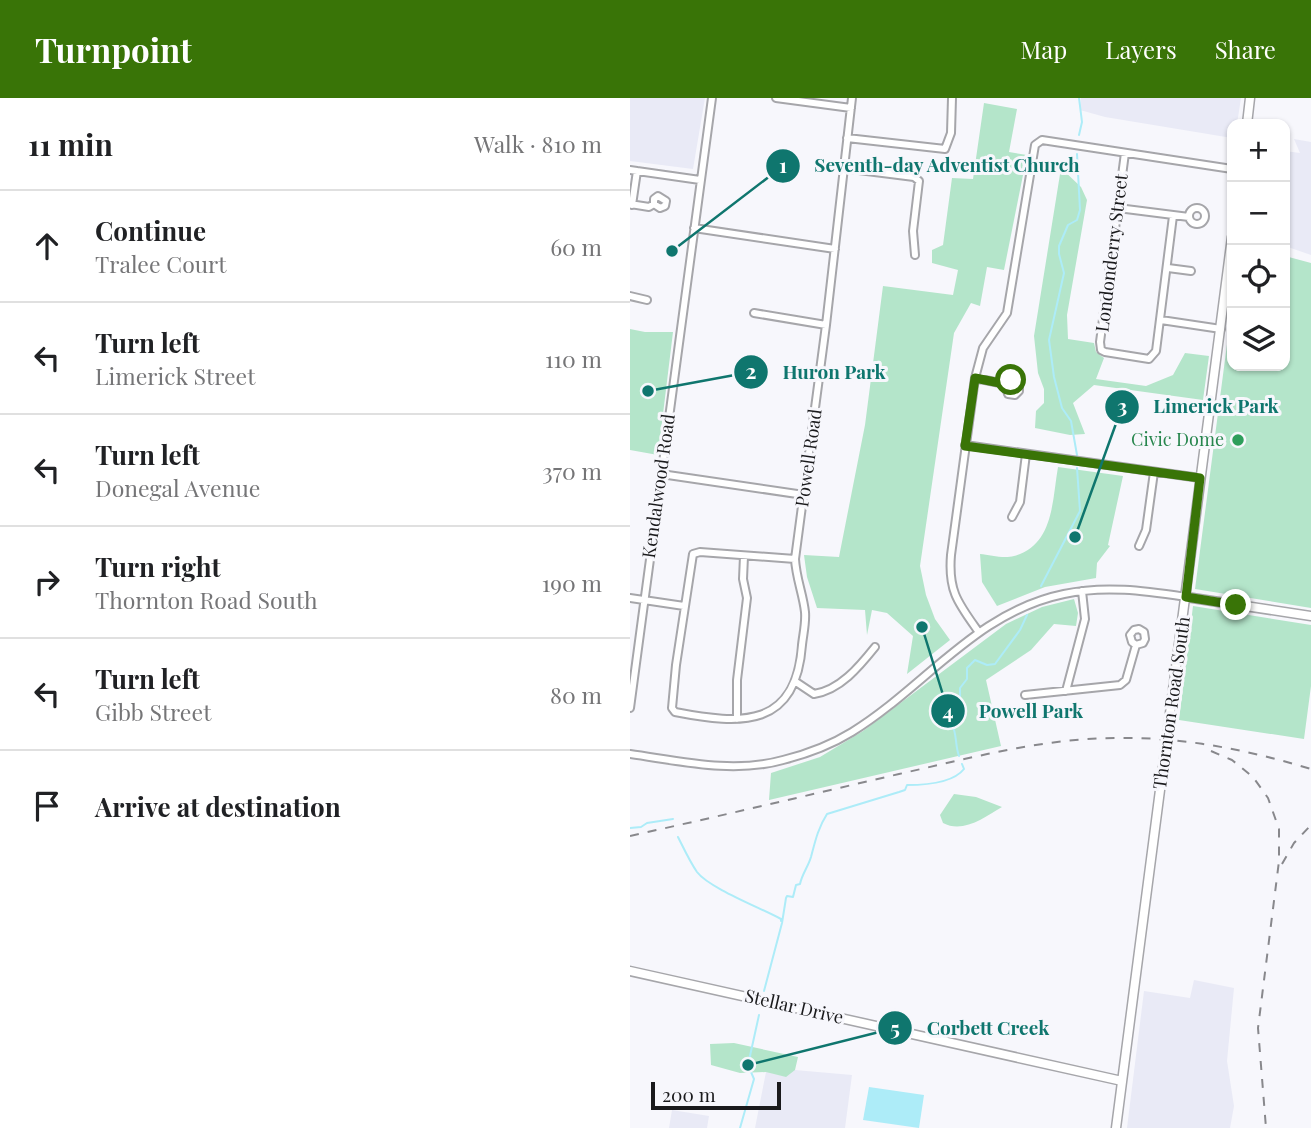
<!DOCTYPE html>
<html lang="en">
<head>
<meta charset="utf-8">
<style>
	body { margin:0; font-family:"Playfair Display",serif; background:#f2f2f2; color:#202124 }
	.controls { position:absolute; right:21px; top:21px; display:grid; overflow:hidden; border-radius:14px; box-shadow:0 2px 5px #0004 }
	.controls button { width:63px; height:63px; display:grid; place-items:center; padding:0; border:0; border-bottom:2px solid #e0e0e0; background:#fff; color:#202124; font:35px sans-serif }
	.scale { position:absolute; left:21px; bottom:18px; width:130px; box-sizing:border-box; padding-left:7px; border:4px solid #1a1a1c; border-top:0; font-size:19px; line-height:24px; white-space:nowrap; color:#1a1a1c; -webkit-text-stroke:5px #f7f7fc; paint-order:stroke }
	.stop { position:absolute; width:21px; height:21px; margin:-16px; border:5px solid #397407; border-radius:50%; background:#fff }
	.stop.end { background:#397407; border-color:#fff; box-shadow:0 2px 7px #0008 }
	.list { margin:0; padding:0; list-style:none }
	h2 { display:flex; justify-content:space-between; align-items:center; height:91px; margin:0; padding:0 28px; font-size:30px }
	h2 small { font-size:23px; font-weight:400; color:#757577 }
	.list li { display:grid; grid-template-columns:46px 1fr auto; gap:21px; align-items:center; box-sizing:border-box; height:112px; padding:0 28px; border-top:2px solid #e0e0e0 }
	.list b { display:block; font-size:26px; white-space:nowrap }
	.list p { margin:0; font-size:23px; white-space:nowrap; color:#757577 }
	.list em { font-size:23px; font-style:normal; color:#757577 }
	.icon { flex:none; width:38px; height:38px; fill:none; stroke:currentColor; stroke-width:2; stroke-linecap:round; stroke-linejoin:round }
	.map { position:relative; flex:none; width:681px; height:1030px; overflow:hidden }
	header { display:flex; align-items:center; gap:42px; box-sizing:border-box; height:98px; padding:0 35px; background:#397407; color:#fff }
	header strong { font-size:33px }
	nav { display:flex; gap:38px; margin-inline-start:auto; font-size:24px }
	main { display:flex }
	aside { flex:1; background:#fff }
	.map>svg:first-child { display:block }
</style>
</head>
<body>
<header>
<strong>Turnpoint</strong>
<nav><a>Map</a><a>Layers</a><a>Share</a></nav>
</header>
<main>
<aside>
<h2>11 min<small>Walk · 810 m</small></h2>
<ul class="list">
<li><svg class="icon" aria-label="ahead" viewBox="0 0 24 24"><path d="M12 20V5M6 11l6-6 6 6"/></svg><div><b>Continue</b><p>Tralee Court</p></div><em>60 m</em></li>
<li><svg class="icon" aria-label="left" viewBox="0 0 24 24"><path d="M17 20v-9H6M10 6l-5 5 5 5"/></svg><div><b>Turn left</b><p>Limerick Street</p></div><em>110 m</em></li>
<li><svg class="icon" aria-label="left" viewBox="0 0 24 24"><path d="M17 20v-9H6M10 6l-5 5 5 5"/></svg><div><b>Turn left</b><p>Donegal Avenue</p></div><em>370 m</em></li>
<li><svg class="icon" aria-label="right" viewBox="0 0 24 24"><path d="M7 20v-9h11M14 6l5 5-5 5"/></svg><div><b>Turn right</b><p>Thornton Road South</p></div><em>190 m</em></li>
<li><svg class="icon" aria-label="left" viewBox="0 0 24 24"><path d="M17 20v-9H6M10 6l-5 5 5 5"/></svg><div><b>Turn left</b><p>Gibb Street</p></div><em>80 m</em></li>
<li><svg class="icon" aria-label="arrive" viewBox="0 0 24 24"><path d="M6 21V4h12l-3 4 3 4H6"/></svg><div><b>Arrive at destination</b></div></li>
</ul>
</aside>
<div class="map">
<svg width="681" height="1030" viewBox="0 0 681 1030">
	<rect width="100%" height="100%" fill="#f7f7fc"/>
	<path fill="#e9eaf6" d="M0,0H75L63,71L0,63Z
		M451,0H611L607,26H602V40L475,19L450,12Z
		M664,41L681,44V157L655,148V53L670,55Z
		M564,882L604,890L597,963L604,1008L600,1030H497L514,893L560,900Z
		M165,972L222,977L215,1030H125L136,974Z
		M42,1012L79,1018L77,1030H39Z"/>
	<path fill="#b4e5ca" d="M354,5L387,11L379,54L397,57L374,172L357,169L350,208L341,205L324,235L290,468L296,497L305,521L320,542L277,576L283,538L257,515L242,512L237,537L235,512L187,510L177,479L174,457L209,459L235,327L253,188L323,197L328,172L302,165V152L313,147L322,80L343,81Z
		M431,70L451,89L457,102L437,217L438,241L464,245L466,254L474,260L466,281L516,288L543,277L555,255L579,258L573,302L464,287L443,305L455,336L440,337L405,330L406,313L414,305V291L408,275L404,238Z
		M655,158L681,165V510L565,491L602,208V268H655Z
		M0,231L15,234H43L28,357L0,352Z
		M428,369L493,378L478,447L480,448L467,465L466,480L415,489L367,508L352,484L350,456C360,457 374,461 384,458C424,447 422,403 428,369Z
		M444,501L448,515L446,528L424,526L401,552L356,582L371,648L139,702L141,675L190,659L233,633L376,526L412,509Z
		M563,508L681,527V588L674,641L549,622Z
		M324,696L346,699L372,709C355,719 333,736 313,725L310,717Z
		M104,945L168,959L165,972L156,979L136,974L110,975L81,967L80,946Z"/>
	<path fill="#adecf8" d="M239,989L294,997L289,1030L233,1022Z"/>
	<g fill="none" stroke-linecap="round" stroke-linejoin="round">
		<path stroke="#adecf8" stroke-width="2" d="M449,0L452,24L449,37
			M447,357L441,323L432,310L424,279L419,242L434,175L429,156V148L438,127L447,122L450,112L447,56
			M411,488L450,413L447,370
			M329,658C325,648 327,635 322,627L330,608V590L337,581V570L345,562L357,567L365,566L390,532L397,517
			M0,730L11,729L17,725L43,721
			M48,739C54,751 60,764 67,774C79,790 131,810 151,821V823
			M134,893L152,825L156,800L157,798L163,799L166,787L170,786C172,776 178,769 181,759C185,744 188,730 197,716L269,694L275,692L277,687C294,687 323,685 334,671L332,666
			M110,1030L124,981L118,967L129,917"/>
		<g stroke="#a6a6aa" stroke-width="10">
			<path id="minor" d="M146,0L221,10
				M217,40L315,51L321,35L322,0
				M495,55L470,244L471,252L475,254L519,261L526,253L543,118
				M213,70L284,79L289,83L283,133L285,157
				M0,72L70,82
				M0,106L19,109L24,106L30,110L35,108L36,103L28,98L24,101V106
				M2,107L7,73
				M488,110L559,119
				M559 118a8 8 0 1 1 16 0a8 8 0 1 1-16 0Z
				M64,130L205,151
				M538,170L561,173
				M0,198L17,202
				M124,215L196,227
				M531,222L591,231
				M345,280L375,286L383,282L389,285V293L385,297L378,296L375,286
				M335,347L570,380
				M31,376L174,397
				M382,419L390,404L396,356
				M509,448L516,432L524,374
				M165,461L70,454L63,456L46,567L42,610L45,614C112,627 166,630 172,547C173,537 176,525 175,514C173,496 166,480 165,461L196,227L222,0
				M0,500L54,508
				M348,533C328,505 318,493 321,457L345,280L353,250L377,215L405,47L412,42L602,71
				M166,584L184,596C210,592 229,569 245,549
				M436,593L455,521L452,493
				M395,597L490,587L496,582L506,547L513,545L515,541L514,534L509,531L504,532L500,537L502,544L506,547
				M0,610L82,0
				M107,621V582L117,500L113,481L114,458
				M0,656C50,663 103,676 153,662C177,656 201,647 222,634C295,589 346,514 434,496C475,487 515,493 556,499"/>
		</g>
		<g stroke="#a6a6aa" stroke-width="11">
			<path id="major" d="M617,26L620,0
				M556,499L681,518
				M0,873L492,983
				M486,1030L602,139"/>
		</g>
		<use href="#minor" stroke="#fff" stroke-width="6"/>
		<use href="#major" stroke="#fff" stroke-width="8"/>
		<path stroke="#88888c" stroke-width="2" stroke-dasharray="9 9" stroke-linecap="butt" d="M581,653L602,662L623,679L638,700L649,731V763L628,930L636,1030
			M0,738C90,718 179,697 269,676C341,660 413,640 488,640C554,639 618,652 681,671
			M652,766L664,745L681,727"/>
	</g>
	<g fill="none" stroke-linecap="round" stroke-linejoin="round">
		<path stroke="#397407" stroke-width="9" d="M381,282L375,286L345,280L335,348L570,380L556,499L606,507"/>
	</g>
	<circle fill="#2e9e5b" stroke="#f7f7fc" stroke-width="2.5" cx="608" cy="342" r="7"/>
	<g text-anchor="middle" stroke-width="6" stroke-linejoin="round" paint-order="stroke">
		<g font-size="18" fill="#1a1a1c" stroke="#f7f7fc">
			<text transform="translate(482 155) rotate(-83)" y="6">Londonderry Street</text>
			<text transform="translate(179 360) rotate(-82)" y="6">Powell Road</text>
			<text transform="translate(29 388) rotate(-82)" y="6">Kendalwood Road</text>
			<text transform="translate(542 605) rotate(-82)" y="6">Thornton Road South</text>
			<text transform="translate(164 909) rotate(13)" y="6">Stellar Drive</text>
		</g>
		<g font-size="18" fill="#27864d" stroke="#f7f7fc" text-anchor="end">
			<text x="594" y="348">Civic Dome</text>
		</g>
	</g>
	<path fill="none" stroke="#0f766e" stroke-width="2.5" d="M42 153L153 68M18 293L121 274M445 439L492 309M292 529L318 613M118 967L265 930"/>
	<g fill="#0f766e" stroke="#f7f7fc" stroke-width="2.5">
		<circle cx="42" cy="153" r="7"/>
		<circle cx="18" cy="293" r="7"/>
		<circle cx="445" cy="439" r="7"/>
		<circle cx="292" cy="529" r="7"/>
		<circle cx="118" cy="967" r="7"/>
		<circle cx="153" cy="68" r="18"/>
		<circle cx="121" cy="274" r="18"/>
		<circle cx="492" cy="309" r="18"/>
		<circle cx="318" cy="613" r="18"/>
		<circle cx="265" cy="930" r="18"/>
	</g>
	<g font-size="21" text-anchor="middle" font-weight="bold" fill="#fff">
		<text x="153" y="75">1</text>
		<text x="121" y="281">2</text>
		<text x="492" y="316">3</text>
		<text x="318" y="621">4</text>
		<text x="265" y="938">5</text>
	</g>
	<g font-size="19" text-anchor="middle" font-weight="bold" fill="#0f766e" stroke="#f7f7fc" stroke-width="6" stroke-linejoin="round" paint-order="stroke">
		<text x="317" y="74">Seventh-day Adventist Church</text>
		<text x="204" y="281">Huron Park</text>
		<text x="586" y="315">Limerick Park</text>
		<text x="401" y="620">Powell Park</text>
		<text x="358" y="937">Corbett Creek</text>
	</g>
</svg>
<div class="controls">
<button>+</button>
<button>−</button>
<button><svg class="icon" aria-label="locate" viewBox="0 0 24 24"><circle cx="12" cy="12" r="6"/><path d="M12 2v4M12 18v4M2 12h4M18 12h4"/></svg></button>
<button><svg class="icon" aria-label="layers" viewBox="0 0 24 24"><path d="M12 4l9 5-9 5-9-5zM3 14l9 5 9-5"/></svg></button>
</div>
<div class="scale">200 m</div>
<div class="stop" style="left:381px;top:282px"></div>
<div class="stop end" style="left:606px;top:507px"></div>
</div>
</main>
</body>
</html>
